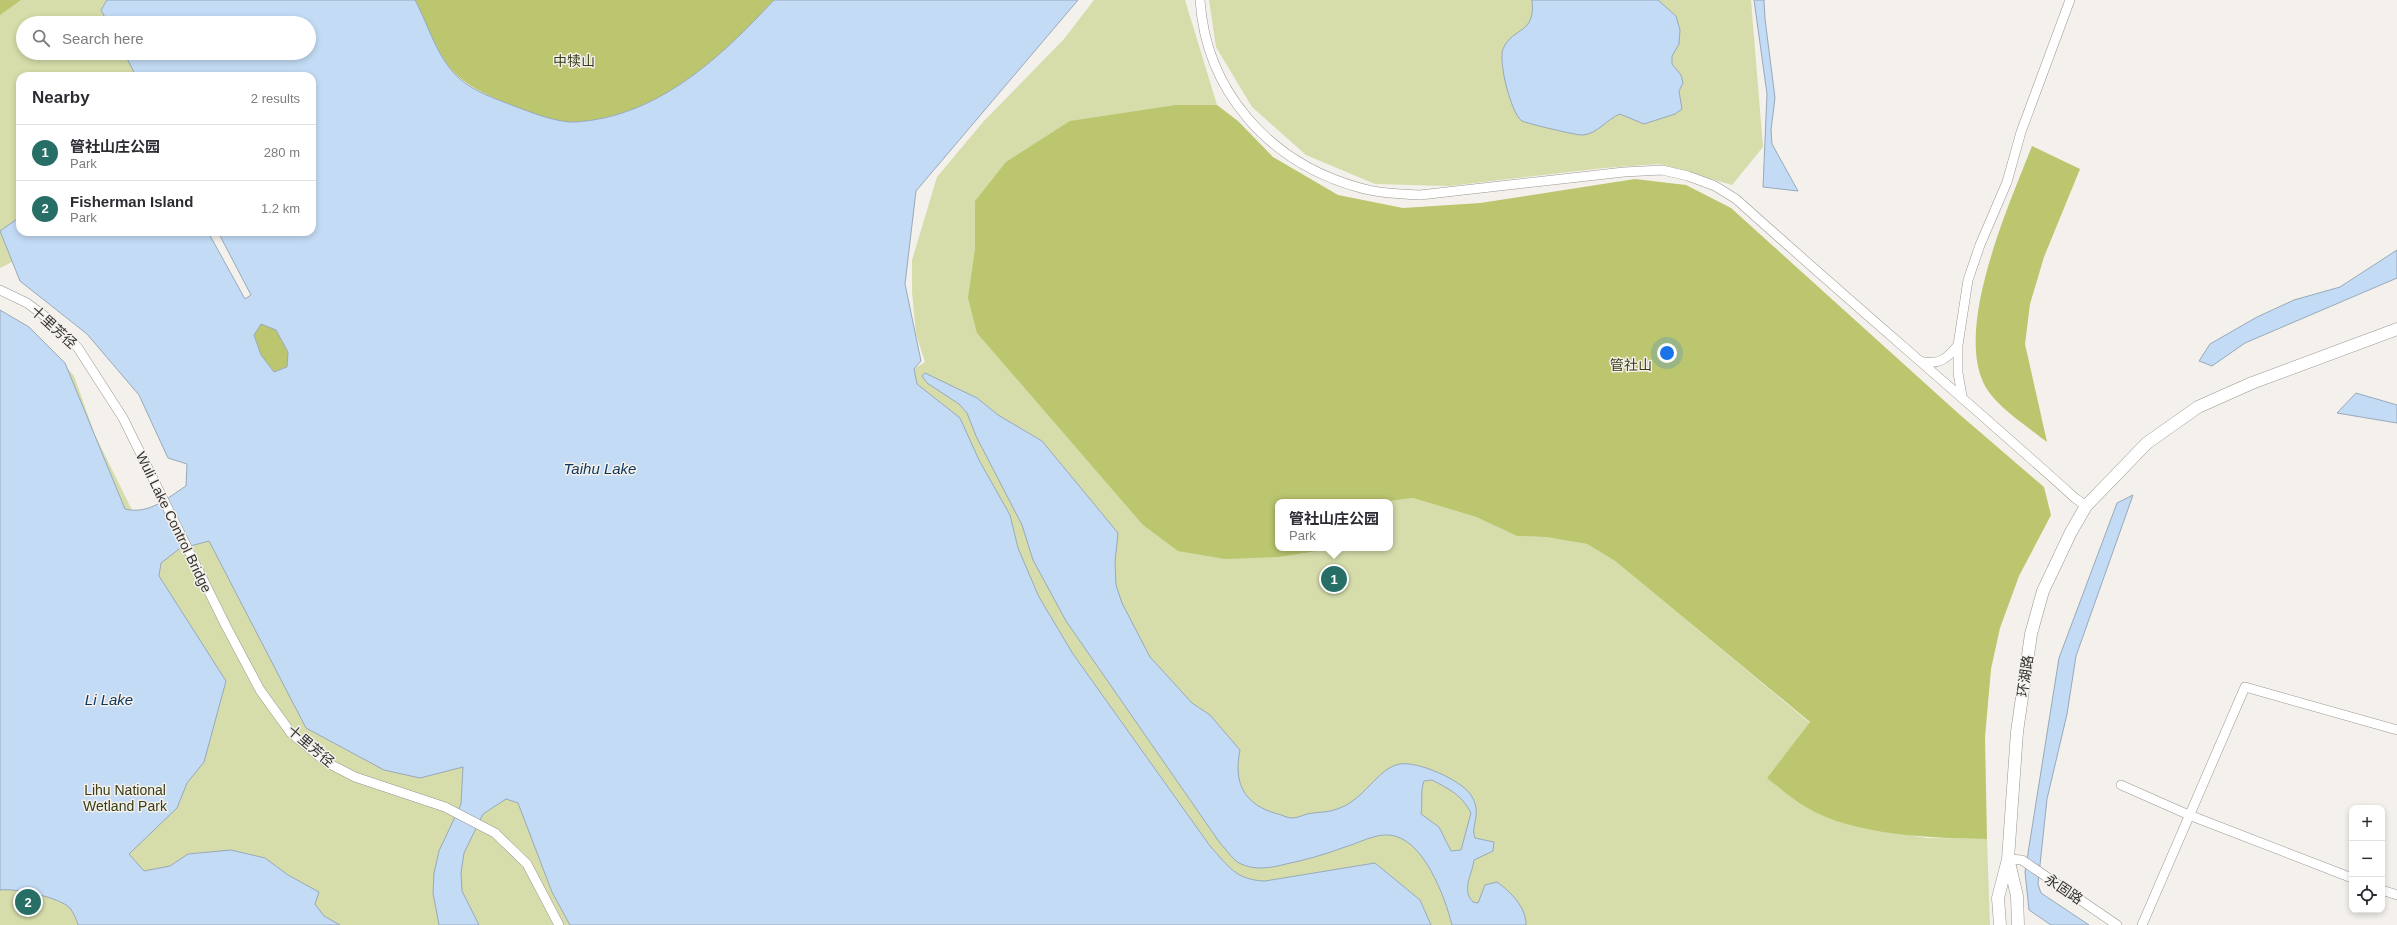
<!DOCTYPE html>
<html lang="en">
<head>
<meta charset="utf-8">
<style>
	body { margin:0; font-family:Arial,"Noto Sans SC",sans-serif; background:#f7f7f7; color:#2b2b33 }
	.controls { position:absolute; right:12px; bottom:12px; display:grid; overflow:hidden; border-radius:8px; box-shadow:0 2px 6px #0003 }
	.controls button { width:36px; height:36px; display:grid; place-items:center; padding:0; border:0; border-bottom:1px solid #e1e1e2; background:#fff; color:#2b2b33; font:20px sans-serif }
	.you { position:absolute; left:1667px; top:353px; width:14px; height:14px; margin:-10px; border:3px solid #fff; border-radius:50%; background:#1a73e8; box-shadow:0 0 0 6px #1a73e833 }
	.badge { display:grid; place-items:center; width:26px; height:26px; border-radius:50%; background:#266e66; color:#fff; font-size:13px; font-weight:700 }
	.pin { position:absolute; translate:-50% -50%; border:2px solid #fff; box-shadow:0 1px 4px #0006 }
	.popup { position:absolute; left:1275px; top:499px; width:118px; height:52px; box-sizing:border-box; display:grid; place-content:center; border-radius:8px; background:#fff; filter:drop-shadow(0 1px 3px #0005); font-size:13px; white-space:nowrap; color:#7c7c81 }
	.popup b { font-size:15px; color:#2b2b33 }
	.popup::after { content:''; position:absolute; left:50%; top:100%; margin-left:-8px; border:8px solid transparent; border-top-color:#fff }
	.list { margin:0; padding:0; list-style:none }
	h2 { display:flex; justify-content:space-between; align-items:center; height:52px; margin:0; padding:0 16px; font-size:17px }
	h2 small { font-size:13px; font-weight:400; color:#7c7c81 }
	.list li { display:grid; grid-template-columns:26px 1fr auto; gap:12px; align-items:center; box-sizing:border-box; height:56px; padding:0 16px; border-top:1px solid #e1e1e2 }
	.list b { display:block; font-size:15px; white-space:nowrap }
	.list p { margin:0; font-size:13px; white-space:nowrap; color:#7c7c81 }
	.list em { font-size:13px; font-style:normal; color:#7c7c81 }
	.icon { flex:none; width:22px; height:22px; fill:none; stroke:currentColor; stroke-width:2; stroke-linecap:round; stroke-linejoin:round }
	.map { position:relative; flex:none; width:2397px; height:925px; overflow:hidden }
	.search { position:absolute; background:#fff; box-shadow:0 2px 6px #0003; left:16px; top:16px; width:300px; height:44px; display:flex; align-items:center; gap:10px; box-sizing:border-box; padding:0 14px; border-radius:22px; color:#7c7c81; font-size:15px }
	.panel { position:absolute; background:#fff; box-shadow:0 2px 6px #0003; left:16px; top:72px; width:300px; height:164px; border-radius:12px }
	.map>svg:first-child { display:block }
</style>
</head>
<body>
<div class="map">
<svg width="2397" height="925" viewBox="0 0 2397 925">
	<rect width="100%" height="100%" fill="#f4f0eb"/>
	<path fill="#d6ddaa" d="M0,0H107L101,10L109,23H23V53H125L138,76H20V226L11,233L20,258L0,268Z
		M1094,0H1185L1217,105H1177L975,201V249L1279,557L1338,548H1390V502H1382L1413,498L1476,517L1517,536L1546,537L1587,544L1615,561L1810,723L1767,778L1896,833L1927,838L1987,839L1990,925H1431L1420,900L1375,863L1265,881C1236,880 1229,867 1210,846L1073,654L1039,597L1018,548L1010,515L979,460L960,419L917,384L914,369L925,362L916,334L912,292V260L937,177L983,122L1064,39Z
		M1209,0H1751L1763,147L1732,185L1659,164L1604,168L1449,186L1375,184L1306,155L1252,107L1216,47Z
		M0,316L46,344L74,376L95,435L157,561L213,526L465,762L477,777L451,925H0Z
		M504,790L529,797L595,925H472L454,873L480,808Z"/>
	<path fill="#bbc66f" d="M0,0H21L0,15Z
		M415,0H774C721,57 658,117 575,122C557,124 528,111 511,105C487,95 462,85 446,63C433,44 425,21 415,0Z
		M1176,105H1217L1238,121L1273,157L1338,195L1403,208L1480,203L1635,179L1686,185L1731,208L1959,414L2044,487L2051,515L2019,576L2000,628L1991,669L1985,737L1987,839C1932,838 1854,836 1806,807C1792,799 1780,788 1767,778L1810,722L1615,561L1587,544L1546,537L1517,536L1476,517L1413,498L1382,502H1278V548H1338L1279,557L1225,559L1178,551L1143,525L977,333L968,298L975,249V201L1006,162L1070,121Z
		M2032,146L2080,169L2044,257L2030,304L2025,344L2047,442C2028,427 1995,406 1984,384C1955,325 2009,205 2032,146Z
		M261,323L276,330L288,352L287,367L274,372L261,355L254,335Z"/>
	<path fill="#c3dbf5" stroke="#98a9ba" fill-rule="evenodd" d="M107,0H415C429,26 437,59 460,79C475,92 496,99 514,106C530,112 558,123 575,122C658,117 721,57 774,0H1078L916,191L905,284L921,361L914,369L917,384L960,418L979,460L1010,515L1018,548L1039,597L1073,654L1210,846C1229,867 1236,880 1265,881L1375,863L1420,900L1431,925H570L552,892L518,803L506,799L483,814L464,853L461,873L462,891L479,925H439L433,893L434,873L439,851L461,804L463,767L420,778L384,770L306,728L209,541L179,549L161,563L159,576L226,681L204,762L187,783L177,808L129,854L144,871L170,866L188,854L231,850L265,858L288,875L319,892L315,904L324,916L340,925H78C77,920 73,912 70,908C59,897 15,888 0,890V310L29,327L65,363L125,509C149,515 167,498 186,486L187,464L168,458L139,395L87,334L20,281L0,231L20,217V232H208L245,299L251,295L218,232H312V76H136L124,53H309V23H108L101,10ZM261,324L276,330L288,352L287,367L274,372L261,355L254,335Z
		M1532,0H1658L1676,16L1680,30L1679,44L1672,56V64L1681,75L1683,83L1679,91L1682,109L1675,114L1644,124L1620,114C1607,119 1597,134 1583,135C1579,136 1525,123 1522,121C1511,114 1498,61 1503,49C1513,26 1536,35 1532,0Z
		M1754,0H1764L1765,19L1775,98L1771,130L1772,144L1798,191L1763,187L1767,94Z
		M2397,250V278L2245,343L2212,366L2199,361L2210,344L2257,317L2294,300L2340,287Z
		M925,373L977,398L998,415L1042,441L1118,533L1115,562L1116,585L1122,603L1150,657L1192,703L1210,715L1240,750C1233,783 1244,805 1278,814C1282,815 1288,818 1292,818C1299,818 1306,813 1313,813C1321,812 1330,812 1337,809C1364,801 1377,768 1400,764C1418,761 1461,780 1471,795C1483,814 1470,825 1475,838L1494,842L1493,851L1474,860C1472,876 1461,889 1473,902L1478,903L1485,885L1497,882C1511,892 1526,907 1526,925H1452C1445,897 1423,837 1389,835C1374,834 1359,843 1345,847C1326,854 1306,860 1286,864C1271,868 1254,871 1239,863C1232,859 1226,849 1220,843L1066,621L1033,560L1022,525L976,436L967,413L959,404L927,383L922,376ZM1432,780C1449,789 1462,795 1471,813L1461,850L1451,851L1439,827L1421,814C1423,803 1420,791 1424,781Z
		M2356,393L2397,405V423L2337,413Z
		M2133,495L2076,656L2067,714L2047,799L2042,846L2038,884L2041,893L2089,925H2051L2029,910L2025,872L2059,658L2117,503Z"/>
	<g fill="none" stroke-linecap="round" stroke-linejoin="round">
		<g stroke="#9a9792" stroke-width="10">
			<path id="street" d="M1200,0C1206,91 1269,162 1357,187C1377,193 1398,194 1420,195L1624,172L1662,170L1688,176L1715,186L1736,199C1848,300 1963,397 2075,498L2086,506
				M0,290L27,303L46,317L78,348L123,418L226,626L260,690L291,733L326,762L355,777L445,807L495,833L527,864L559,925
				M1920,361C1938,366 1947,359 1958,345
				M1962,396L1958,373V345L1968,280L1980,245L2007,182L2021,132L2070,0
				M2121,785L2189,815L2352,878
				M2008,859L2022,860L2117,925
				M2382,890L2397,895
				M2142,925L2245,687L2397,730"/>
		</g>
		<g stroke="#9a9792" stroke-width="13">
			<path id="secondary" d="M2009,862L2017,896L2018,925
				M2000,925L1998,898L2008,859L2017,732L2031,634L2043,591L2071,532L2086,506L2147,443L2198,407L2252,383L2397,329"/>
		</g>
		<use href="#street" stroke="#fff" stroke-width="9"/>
		<use href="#secondary" stroke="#fff" stroke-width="12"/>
	</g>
	<g text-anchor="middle" stroke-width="3" stroke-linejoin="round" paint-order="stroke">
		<g font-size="14" fill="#383d17" stroke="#f4f0eb">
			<text x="574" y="66">中犊山</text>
			<text x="1631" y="370">管社山</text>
			<text x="125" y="795">Lihu National<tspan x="125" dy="16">Wetland Park</tspan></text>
		</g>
		<g font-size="14" fill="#343331" stroke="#f4f0eb">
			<text transform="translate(54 327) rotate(42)" y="5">十里芳径</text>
			<text transform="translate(174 522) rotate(64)" y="5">Wuli Lake Control Bridge</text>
			<text transform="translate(2025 676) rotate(-82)" y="5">环湖路</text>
			<text transform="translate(311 746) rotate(40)" y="5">十里芳径</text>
			<text transform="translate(2064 889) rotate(34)" y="5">永固路</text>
		</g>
		<g font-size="15" font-style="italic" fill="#0a365f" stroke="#f4f0eb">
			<text x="600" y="474">Taihu Lake</text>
			<text x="109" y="705">Li Lake</text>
		</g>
	</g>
</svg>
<div class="controls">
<button>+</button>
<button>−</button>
<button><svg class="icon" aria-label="locate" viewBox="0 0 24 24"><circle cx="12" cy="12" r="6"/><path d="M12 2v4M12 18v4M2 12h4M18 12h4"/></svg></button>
</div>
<div class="you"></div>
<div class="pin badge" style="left:1334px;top:579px">1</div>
<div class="popup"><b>管社山庄公园</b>Park</div>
<div class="pin badge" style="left:28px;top:902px">2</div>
<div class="search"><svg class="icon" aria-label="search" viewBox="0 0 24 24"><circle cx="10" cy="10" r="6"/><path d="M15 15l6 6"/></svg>Search here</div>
<section class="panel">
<h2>Nearby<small>2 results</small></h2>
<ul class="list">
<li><span class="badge">1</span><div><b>管社山庄公园</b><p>Park</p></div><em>280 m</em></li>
<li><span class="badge">2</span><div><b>Fisherman Island</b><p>Park</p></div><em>1.2 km</em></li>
</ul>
</section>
</div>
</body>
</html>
